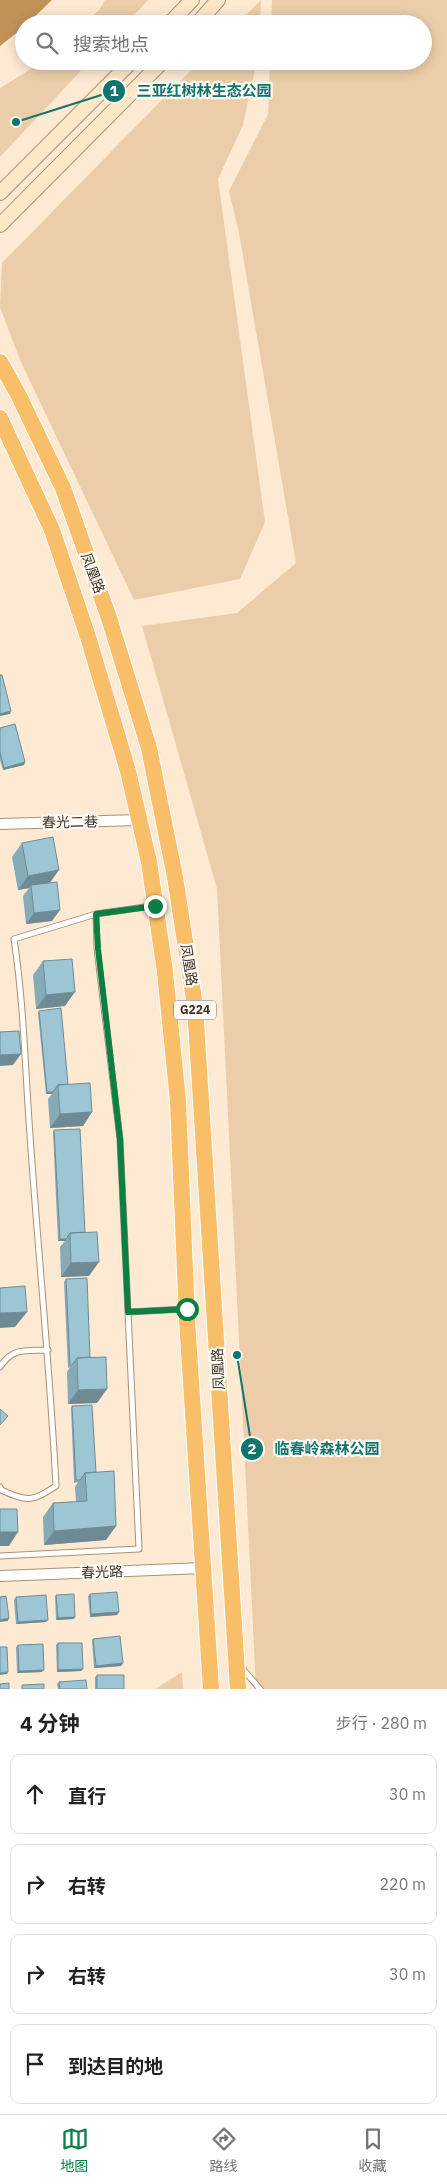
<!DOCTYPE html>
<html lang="zh">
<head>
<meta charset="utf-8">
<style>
	body { margin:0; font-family:"IBM Plex Sans","Noto Sans SC",sans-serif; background:#f2f2f2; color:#222 }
	.stop { position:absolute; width:15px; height:15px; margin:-11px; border:4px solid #0b8043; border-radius:50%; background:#fff }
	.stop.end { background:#0b8043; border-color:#fff; box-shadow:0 1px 5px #0008 }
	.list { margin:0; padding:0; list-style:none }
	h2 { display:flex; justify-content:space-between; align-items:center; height:65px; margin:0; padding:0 20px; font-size:21px }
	h2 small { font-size:16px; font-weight:400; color:#767676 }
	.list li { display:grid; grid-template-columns:32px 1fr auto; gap:15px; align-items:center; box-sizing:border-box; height:80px; margin:0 10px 10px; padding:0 10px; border:1px solid #e0e0e0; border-radius:10px }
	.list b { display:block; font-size:19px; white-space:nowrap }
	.list em { font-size:16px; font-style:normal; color:#767676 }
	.icon { flex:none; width:28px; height:28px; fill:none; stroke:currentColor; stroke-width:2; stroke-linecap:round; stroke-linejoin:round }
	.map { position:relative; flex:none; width:447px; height:1689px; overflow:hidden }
	.search { position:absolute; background:#fff; box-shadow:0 2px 12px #0003; left:15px; right:15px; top:15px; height:55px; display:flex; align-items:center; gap:12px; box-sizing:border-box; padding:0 18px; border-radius:28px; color:#767676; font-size:19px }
	.sheet { height:425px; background:#fff }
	nav { display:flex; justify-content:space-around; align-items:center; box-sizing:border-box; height:70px; border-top:1px solid #e0e0e0; background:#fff; font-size:14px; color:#767676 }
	nav a { display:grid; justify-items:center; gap:2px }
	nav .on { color:#0b8043 }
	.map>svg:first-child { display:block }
</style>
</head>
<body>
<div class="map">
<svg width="447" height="1689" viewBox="0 0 447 1689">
	<rect width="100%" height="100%" fill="#feead2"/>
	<path fill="#ebcea9" d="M105,0H148L126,24H84L99,10Z
		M261,0L260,24H237Z
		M272,0H447V1689H256L217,889L142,626L237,613L296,563L239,233L229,191L268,114L270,61H423V24H271Z
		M44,61H90L0,157V88Z
		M200,61H257L243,125L218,179L265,522L240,579L134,600L20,360L0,307L2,263Z
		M182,1672L183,1689H155Z"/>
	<path fill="#c19357" d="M0,0H52L27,24H24V27L0,46Z"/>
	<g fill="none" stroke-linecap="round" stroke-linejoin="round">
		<g stroke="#a99275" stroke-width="7">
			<path id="service" d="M128,1312L185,1309
				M0,1367C13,1347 25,1351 48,1350
				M0,1487L1,1490C29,1502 31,1502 56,1486C50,1369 38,1252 30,1135C25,1069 24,1005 14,939L96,914
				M0,1556L139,1549L120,1139L97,949L96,914L152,906
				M241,1667L260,1689"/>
		</g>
		<g stroke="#a99275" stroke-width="12">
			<path id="minor" d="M0,824L139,820
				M0,1576L204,1568"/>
		</g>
		<g stroke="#a99275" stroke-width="16">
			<path id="secondary" d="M169,24L192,0
				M197,24L218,0
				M0,193L132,61
				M0,225L163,61"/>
		</g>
		<g stroke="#fff" stroke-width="18">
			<path id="trunk" d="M0,362L18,394L63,488L109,618L149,748L175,877L195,1006L238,1689
				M0,418L52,530L88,637L128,771L149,862L165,972L178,1101L187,1320L211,1689"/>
		</g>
		<use href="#service" stroke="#fff" stroke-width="5"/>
		<use href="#minor" stroke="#fff" stroke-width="10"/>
		<use href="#secondary" stroke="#fde7c7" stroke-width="14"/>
		<use href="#trunk" stroke="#f8be68" stroke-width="16"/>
	</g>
	<path fill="#87aab7" d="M0,728L25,762L24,765L3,770L0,760Z
		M22,843L50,883L52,921L26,924L23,896L29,888L18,890L12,857Z
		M43,961L65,1006L36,1009L33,975Z
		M39,1011L68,1084L92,1112L83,1126L50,1128L48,1099L52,1094H46L38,1013Z
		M54,1130L85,1232L89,1276L61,1277L60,1247L65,1241H58L53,1132Z
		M66,1279L90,1357L97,1403L68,1404L67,1372L70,1367L68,1368L64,1282Z
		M72,1406L116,1526L106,1540L44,1545L43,1517L53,1503L76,1502L75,1487L78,1482L74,1483L71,1408Z
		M90,1594L119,1612L117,1615L90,1617L88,1596Z
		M56,1595L74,1619L56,1620L55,1598Z
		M16,1597L46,1622L16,1624L14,1600Z
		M93,1639L123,1663L121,1666L94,1668L92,1641Z
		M58,1643L83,1669L81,1671L57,1672L56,1645Z
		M18,1645L42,1672L17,1673L16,1647Z
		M97,1675L124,1689H95V1677Z
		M59,1682L87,1689H58L57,1684Z"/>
	<path fill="#6e8b95" d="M11,711L10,714L0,716V714Z
		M25,762L24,765L3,770L4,768Z
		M59,870L49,884L31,885L29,888L18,890L28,876Z
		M60,910L52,921L26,924L34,913Z
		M75,992L65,1006L36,1009L46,995Z
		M21,1054L13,1065L0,1066V1055Z
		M47,1092H53L52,1094H46Z
		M92,1112L83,1126L50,1128L60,1114Z
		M60,1239H66L65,1241H58Z
		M99,1262L89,1276L61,1277L71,1263Z
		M27,1312L15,1327L0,1328V1313Z
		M107,1389L97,1403L68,1404L78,1390Z
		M116,1526L106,1540L44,1545L54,1531Z
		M0,1532H18L9,1546H0Z
		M119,1612L117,1615L90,1617L91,1614Z
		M75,1617L74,1619L56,1620L58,1618Z
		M9,1618L8,1621L0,1622V1620Z
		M48,1620L46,1622L16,1624L18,1622Z
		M123,1663L121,1666L94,1668L96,1666Z
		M83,1669L81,1671L57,1672L58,1670Z
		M44,1670L42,1672L17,1673L19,1671Z
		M8,1672L7,1674L0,1675V1673Z"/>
	<path fill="#9dc6d5" stroke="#6e8b95" d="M0,675H2L11,711L0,714Z
		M15,724L25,762L4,768L0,752V728Z
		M53,837L59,870L28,876L22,843Z
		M57,882L60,910L34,913L31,885Z
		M72,959L75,992L46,995L43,961Z
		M61,1008L68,1084L58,1085L53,1092H47L39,1011Z
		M19,1031L21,1054L0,1055V1032Z
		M90,1083L92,1112L60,1114L58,1085Z
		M80,1129L85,1232L70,1233L66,1239H60L54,1130Z
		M97,1232L99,1262L71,1263L70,1233Z
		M87,1278L90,1357L77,1358L72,1365H70L66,1279Z
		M25,1286L27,1312L0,1313V1288Z
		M106,1357L107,1389L78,1390L77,1358Z
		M92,1405L96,1472L85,1473L80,1480H76L72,1406Z
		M0,1409L8,1416L0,1425Z
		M114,1471L116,1526L54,1531L53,1503L87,1501L85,1473Z
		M0,1509H17L18,1532H0Z
		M117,1592L119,1612L91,1614L90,1594Z
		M74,1594L75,1617L58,1618L56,1595Z
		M46,1595L48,1620L18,1622L16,1597Z
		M6,1596L9,1618L0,1620V1597Z
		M120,1636L123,1663L96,1666L93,1639Z
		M58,1643H82L83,1669L58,1670Z
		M43,1644L44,1670L19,1671L18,1645Z
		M0,1647H7L8,1672L0,1673Z
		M97,1675H124V1689H97Z
		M86,1680L87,1689H60L59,1682Z
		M9,1683V1689H0V1684Z
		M44,1684V1689H22V1685Z"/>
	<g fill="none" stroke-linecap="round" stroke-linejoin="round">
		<path stroke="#0b8043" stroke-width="6" d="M155,906L96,914L98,949L120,1139L128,1312L187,1309"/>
	</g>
	<g text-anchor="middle" stroke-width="4.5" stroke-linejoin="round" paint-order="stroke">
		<rect fill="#fffaf4" stroke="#776f65" stroke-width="1" x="174" y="1000.5" width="42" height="19" rx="4"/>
		<g font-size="12" font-weight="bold" fill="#3d3328">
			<text x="195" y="1014">G224</text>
		</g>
		<g font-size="14" fill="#3d3328" stroke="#fffaf4">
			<text transform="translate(93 573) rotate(70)" y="5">凤凰路</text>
			<text transform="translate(70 822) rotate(-1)" y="5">春光二巷</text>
			<text transform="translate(189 965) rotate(81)" y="5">凤凰路</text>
			<text transform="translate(218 1369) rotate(-93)" y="5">凤凰路</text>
			<text transform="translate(102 1572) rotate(-2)" y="5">春光路</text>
		</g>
	</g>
	<path fill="none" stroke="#0f766e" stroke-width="2" d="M16 122L114 91M237 1355L252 1449"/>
	<g fill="#0f766e" stroke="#fffaf4" stroke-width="2">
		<circle cx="16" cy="122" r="5"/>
		<circle cx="237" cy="1355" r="5"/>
		<circle cx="114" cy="91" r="12"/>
		<circle cx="252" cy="1449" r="12"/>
	</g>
	<g font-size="15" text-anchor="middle" font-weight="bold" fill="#fff">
		<text x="114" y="96">1</text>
		<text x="252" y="1454">2</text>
	</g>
	<g font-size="15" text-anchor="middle" font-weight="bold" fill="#0f766e" stroke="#fffaf4" stroke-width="4.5" stroke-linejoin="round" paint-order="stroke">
		<text x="204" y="96">三亚红树林生态公园</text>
		<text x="327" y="1454">临春岭森林公园</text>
	</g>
</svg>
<div class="stop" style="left:187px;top:1309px"></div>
<div class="stop end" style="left:155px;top:906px"></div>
<div class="search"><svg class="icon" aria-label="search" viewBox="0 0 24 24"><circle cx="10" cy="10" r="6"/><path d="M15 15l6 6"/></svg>搜索地点</div>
</div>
<section class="sheet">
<h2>4 分钟<small>步行 · 280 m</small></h2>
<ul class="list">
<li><svg class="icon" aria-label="ahead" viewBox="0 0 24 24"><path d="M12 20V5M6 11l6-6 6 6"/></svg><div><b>直行</b></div><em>30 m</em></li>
<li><svg class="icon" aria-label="right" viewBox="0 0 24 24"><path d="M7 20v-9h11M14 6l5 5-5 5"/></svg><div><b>右转</b></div><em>220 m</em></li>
<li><svg class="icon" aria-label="right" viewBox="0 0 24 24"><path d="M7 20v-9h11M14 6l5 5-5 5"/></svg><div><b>右转</b></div><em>30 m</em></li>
<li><svg class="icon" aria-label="arrive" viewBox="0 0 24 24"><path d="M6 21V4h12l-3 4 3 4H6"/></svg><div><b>到达目的地</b></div></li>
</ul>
</section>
<nav>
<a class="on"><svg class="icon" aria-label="map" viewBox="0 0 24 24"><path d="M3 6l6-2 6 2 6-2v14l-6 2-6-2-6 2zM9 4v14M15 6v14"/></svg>地图</a>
<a><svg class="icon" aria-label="directions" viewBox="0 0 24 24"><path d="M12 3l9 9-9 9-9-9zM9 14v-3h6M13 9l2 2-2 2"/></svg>路线</a>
<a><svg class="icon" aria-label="saved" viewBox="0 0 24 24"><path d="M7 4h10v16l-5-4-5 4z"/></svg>收藏</a>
</nav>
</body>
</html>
